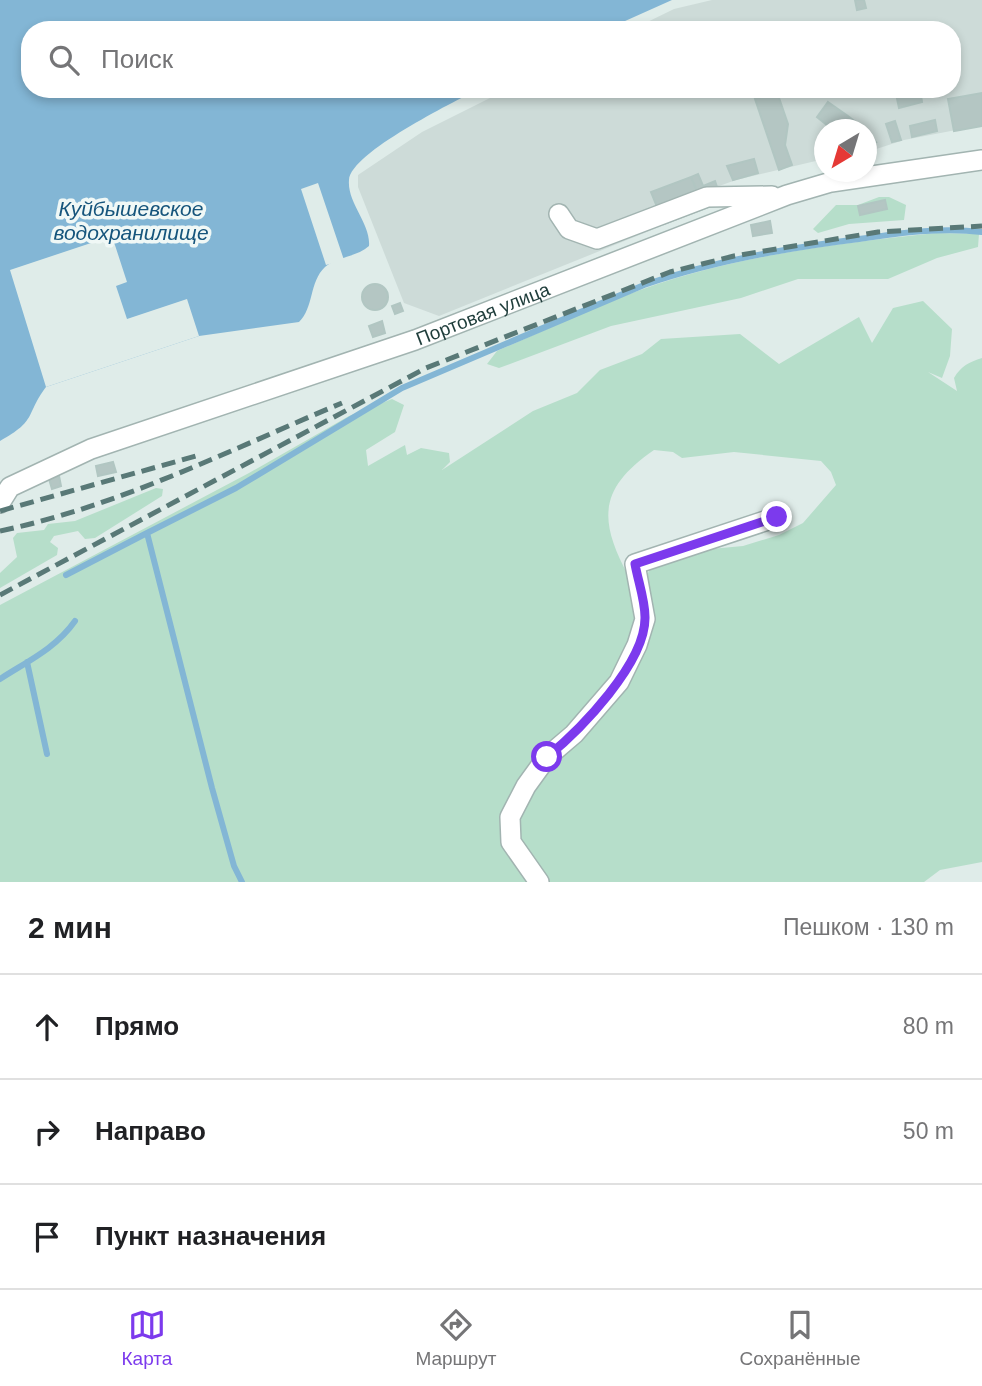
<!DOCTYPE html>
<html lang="ru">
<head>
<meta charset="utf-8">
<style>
	body { margin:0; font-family:Helvetica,sans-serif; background:#f2f2f2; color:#202124 }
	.compass { position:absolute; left:814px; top:119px; width:63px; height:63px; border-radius:50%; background:#fff; box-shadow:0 4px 10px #0003; rotate:218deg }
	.stop { position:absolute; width:21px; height:21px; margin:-16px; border:5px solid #7c3aed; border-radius:50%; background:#fff }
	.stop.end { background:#7c3aed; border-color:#fff; box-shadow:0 2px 7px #0008 }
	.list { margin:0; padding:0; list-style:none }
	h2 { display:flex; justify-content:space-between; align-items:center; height:91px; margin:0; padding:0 28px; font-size:30px }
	h2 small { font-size:23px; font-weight:400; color:#757577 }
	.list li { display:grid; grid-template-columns:46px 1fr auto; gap:21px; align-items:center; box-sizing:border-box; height:105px; padding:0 28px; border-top:2px solid #e0e0e0 }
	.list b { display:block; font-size:26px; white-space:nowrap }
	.list em { font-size:23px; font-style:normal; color:#757577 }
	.icon { flex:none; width:38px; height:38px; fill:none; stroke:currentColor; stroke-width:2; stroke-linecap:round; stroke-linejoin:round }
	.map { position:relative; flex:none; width:982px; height:882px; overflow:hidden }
	.search { position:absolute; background:#fff; box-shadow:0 4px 10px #0003; left:21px; right:21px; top:21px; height:77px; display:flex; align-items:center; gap:18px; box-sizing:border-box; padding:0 24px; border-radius:28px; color:#757577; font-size:26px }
	.sheet { height:406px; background:#fff }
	nav { display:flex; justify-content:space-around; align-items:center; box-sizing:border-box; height:98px; border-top:2px solid #e0e0e0; background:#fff; font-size:19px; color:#757577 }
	nav a { display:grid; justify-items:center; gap:4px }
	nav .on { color:#7c3aed }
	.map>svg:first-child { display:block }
</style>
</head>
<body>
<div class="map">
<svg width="982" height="882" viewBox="0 0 982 882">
	<rect width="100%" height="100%" fill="#dfece9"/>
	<path fill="#cddbd8" d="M712,0H982V125L904,140L867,152L866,130H824V159L736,180L705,191L711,206L439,316L404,303L358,187V175L422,132L508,89H952V30H631L674,9Z"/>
	<path fill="#b6deca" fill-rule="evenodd" d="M879,197H889L906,205L904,220L849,224L818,233L813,229L836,205H858Z
		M936,233L979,234L978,247L937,258L888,279H798L741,298L611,326L499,368L487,364L497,351C539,333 581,313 624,296C723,257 832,244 936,233Z
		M923,301L952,329L950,356L942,378L928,372L957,391L954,378C961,366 969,362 982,358V862L940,870L924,882H0V605L249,473L349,416L392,399L404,405L395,432L366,450L368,466L405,445L407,455L421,448L449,453L450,462L442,470L533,411L577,393L600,370L642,354L661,339L740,334L779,364L859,317L872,343L893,308ZM654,450L673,452L682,458L734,452L821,461L831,472L836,485L803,523L779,535L743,546L689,551L653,565L644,579L628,575C598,519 599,488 654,450Z
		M156,488L163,489L162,496L95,538L85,539L78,531L54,536L50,542L58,548L57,555L0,588V573L17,557L13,538L17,533L44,530L48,524L75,521Z"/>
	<path fill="#83b6d5" d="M0,0H672L605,30H30V89H478C453,103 351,152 349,180C347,203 371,224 369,246C357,257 336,257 325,267C309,282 314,308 299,322L199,336L46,387C25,415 38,420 0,441Z"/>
	<path fill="#dfece9" d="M318,183L344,260L326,265L301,189Z
		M112,236L127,282L116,286L127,319L187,299L199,336L46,387L10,270Z"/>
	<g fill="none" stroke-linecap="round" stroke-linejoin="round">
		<path stroke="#83b6d5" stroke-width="6" d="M66,575L147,533
			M27,662L47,754
			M0,679C28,661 56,648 75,621
			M242,882L234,866L212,788L147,533L236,488L402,388L644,285C713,261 786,248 859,239C900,233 941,227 982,232"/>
	</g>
	<path fill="#b4c6c3" stroke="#b1c6c2" stroke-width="2" d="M855,0H864L866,8L857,10Z
		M895,89H920L922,102L899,108Z
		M777,92L788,124L785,145L792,165L779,170L755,99Z
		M982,93V126L954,131L948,99Z
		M828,102L848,116L866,130H833L817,117Z
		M935,120L937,131L912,137L910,126Z
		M895,121L901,140L892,142L886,124Z
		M866,130L876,142L866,146Z
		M754,159L758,173L733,180L727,166Z
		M698,174L704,188L697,191L691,177Z
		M691,177L697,191L711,206L664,224L651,192Z
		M715,181L717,187L705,191L703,186Z
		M885,200L887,209L860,215L858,206Z
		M770,221L772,233L753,236L751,225Z
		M362 297a13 13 0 1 1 26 0a13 13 0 1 1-26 0Z
		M400,303L403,311L395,314L392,306Z
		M382,321L385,333L373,337L369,326Z
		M113,462L116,472L98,476L96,466Z
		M59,476L61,486L52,489L49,479Z"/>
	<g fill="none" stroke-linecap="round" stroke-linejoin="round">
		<g stroke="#a2b4b1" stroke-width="22">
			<g id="minor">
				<path d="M559,214L569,229L597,239L707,197L772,196"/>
				<path id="s1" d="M0,503L10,487L91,449L415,340L787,195L831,182L982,160"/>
				<path d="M539,882L511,842L510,817L526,786L547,757L574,734L619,682L637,645L645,619L635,564L777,517"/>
			</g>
		</g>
		<use href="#minor" stroke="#fff" stroke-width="19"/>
		<path stroke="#597977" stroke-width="5" stroke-dasharray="14 7" stroke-linecap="butt" d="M0,511L196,456
			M0,531C119,506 230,450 342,403
			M0,595L426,368L670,272L734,256L878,232L982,226"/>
	</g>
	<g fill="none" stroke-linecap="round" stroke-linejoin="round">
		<path stroke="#7c3aed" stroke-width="9" d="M547,757C580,730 646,663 645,617C645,600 638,581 635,564L777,517"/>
	</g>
	<g text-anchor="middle" stroke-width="7" stroke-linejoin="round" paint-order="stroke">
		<g font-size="19" fill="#1f3d3b" stroke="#f0f8f6">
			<text dy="7" stroke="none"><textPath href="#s1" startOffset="523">Портовая улица</textPath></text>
		</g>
		<g font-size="21" font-style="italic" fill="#16557c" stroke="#f0f8f6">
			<text x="131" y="216">Куйбышевское<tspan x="131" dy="24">водохранилище</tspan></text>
		</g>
	</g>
</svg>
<svg class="compass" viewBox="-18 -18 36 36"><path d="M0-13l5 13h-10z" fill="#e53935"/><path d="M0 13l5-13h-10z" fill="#757577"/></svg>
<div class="stop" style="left:547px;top:757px"></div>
<div class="stop end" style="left:777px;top:517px"></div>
<div class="search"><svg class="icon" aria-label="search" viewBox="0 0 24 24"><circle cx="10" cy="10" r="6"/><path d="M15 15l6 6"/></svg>Поиск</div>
</div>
<section class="sheet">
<h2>2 мин<small>Пешком · 130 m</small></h2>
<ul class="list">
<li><svg class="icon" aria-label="ahead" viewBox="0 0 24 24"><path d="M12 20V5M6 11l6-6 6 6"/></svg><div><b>Прямо</b></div><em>80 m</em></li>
<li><svg class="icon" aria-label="right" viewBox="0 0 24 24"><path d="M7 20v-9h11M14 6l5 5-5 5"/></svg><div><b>Направо</b></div><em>50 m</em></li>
<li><svg class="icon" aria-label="arrive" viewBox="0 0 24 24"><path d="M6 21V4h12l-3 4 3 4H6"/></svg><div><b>Пункт назначения</b></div></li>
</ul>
</section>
<nav>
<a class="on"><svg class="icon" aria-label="map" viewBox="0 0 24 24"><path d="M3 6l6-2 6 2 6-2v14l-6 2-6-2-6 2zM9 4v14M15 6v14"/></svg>Карта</a>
<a><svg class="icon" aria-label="directions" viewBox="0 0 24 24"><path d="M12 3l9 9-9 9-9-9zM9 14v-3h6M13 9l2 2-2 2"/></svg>Маршрут</a>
<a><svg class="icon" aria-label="saved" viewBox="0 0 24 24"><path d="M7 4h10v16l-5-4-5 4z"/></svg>Сохранённые</a>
</nav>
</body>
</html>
